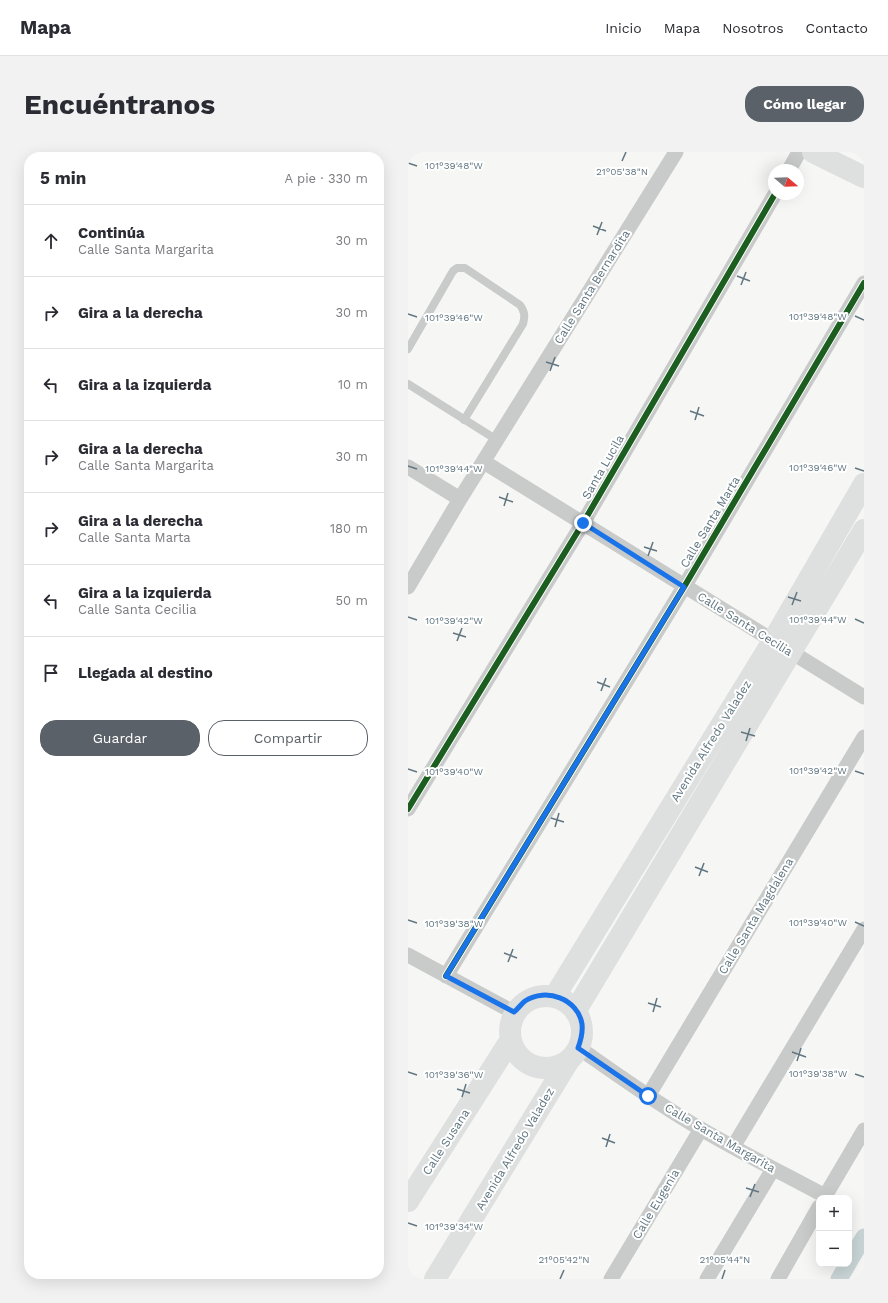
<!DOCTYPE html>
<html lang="es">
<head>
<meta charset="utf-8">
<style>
	body { margin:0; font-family:"Work Sans",sans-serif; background:#f2f2f3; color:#2b2b33 }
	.controls { position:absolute; right:12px; bottom:12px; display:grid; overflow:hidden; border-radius:8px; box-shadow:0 4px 16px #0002 }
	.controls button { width:36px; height:36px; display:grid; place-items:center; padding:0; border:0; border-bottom:1px solid #e1e1e2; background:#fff; color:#2b2b33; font:20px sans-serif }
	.compass { position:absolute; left:360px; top:12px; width:36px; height:36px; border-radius:50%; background:#fff; box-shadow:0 4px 16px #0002; rotate:109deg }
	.stop { position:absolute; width:12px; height:12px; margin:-9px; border:3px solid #1a73e8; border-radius:50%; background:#fff }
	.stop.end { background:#1a73e8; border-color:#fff; box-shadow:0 1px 4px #0008 }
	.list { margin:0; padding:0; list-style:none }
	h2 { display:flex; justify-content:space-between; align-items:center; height:52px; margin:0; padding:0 16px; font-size:17px }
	h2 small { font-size:13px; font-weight:400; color:#7c7c81 }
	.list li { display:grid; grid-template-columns:26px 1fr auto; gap:12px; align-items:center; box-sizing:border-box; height:72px; padding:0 16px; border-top:1px solid #e1e1e2 }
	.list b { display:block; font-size:15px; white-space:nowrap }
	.list p { margin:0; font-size:13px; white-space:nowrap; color:#7c7c81 }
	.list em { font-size:13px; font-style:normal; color:#7c7c81 }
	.actions { display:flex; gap:8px; padding:12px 16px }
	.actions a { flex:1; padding:9px 0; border:1px solid #5b6168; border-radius:16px; text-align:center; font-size:14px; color:#5b6168 }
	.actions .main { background:#5b6168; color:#fff }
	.icon { flex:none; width:22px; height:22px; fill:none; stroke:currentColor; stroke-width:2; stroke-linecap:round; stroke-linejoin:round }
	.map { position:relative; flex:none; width:456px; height:1127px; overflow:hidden; border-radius:16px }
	header { display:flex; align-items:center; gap:24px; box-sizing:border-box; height:56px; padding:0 20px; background:#fff; border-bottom:1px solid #e1e1e2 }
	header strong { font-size:19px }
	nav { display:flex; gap:22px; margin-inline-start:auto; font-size:14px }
	.intro { display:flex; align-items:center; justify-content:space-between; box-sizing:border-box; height:96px; padding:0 24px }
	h1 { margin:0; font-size:28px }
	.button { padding:10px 18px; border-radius:16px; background:#5b6168; color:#fff; font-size:14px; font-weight:700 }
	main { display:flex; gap:24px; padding:0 24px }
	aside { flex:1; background:#fff; border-radius:16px; box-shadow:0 4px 16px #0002 }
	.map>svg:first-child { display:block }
</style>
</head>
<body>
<header>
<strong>Mapa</strong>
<nav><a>Inicio</a><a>Mapa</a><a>Nosotros</a><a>Contacto</a></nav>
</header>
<div class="intro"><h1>Encuéntranos</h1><a class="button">Cómo llegar</a></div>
<main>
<aside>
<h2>5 min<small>A pie · 330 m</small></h2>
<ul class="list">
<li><svg class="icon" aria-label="ahead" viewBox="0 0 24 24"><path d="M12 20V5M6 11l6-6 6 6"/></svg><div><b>Continúa</b><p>Calle Santa Margarita</p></div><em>30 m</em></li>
<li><svg class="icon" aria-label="right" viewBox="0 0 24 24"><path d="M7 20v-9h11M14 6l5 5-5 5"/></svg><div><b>Gira a la derecha</b></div><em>30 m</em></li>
<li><svg class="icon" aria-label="left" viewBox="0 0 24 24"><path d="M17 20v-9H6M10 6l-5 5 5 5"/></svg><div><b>Gira a la izquierda</b></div><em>10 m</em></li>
<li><svg class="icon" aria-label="right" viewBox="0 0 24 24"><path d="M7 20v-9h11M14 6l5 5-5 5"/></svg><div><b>Gira a la derecha</b><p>Calle Santa Margarita</p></div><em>30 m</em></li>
<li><svg class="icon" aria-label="right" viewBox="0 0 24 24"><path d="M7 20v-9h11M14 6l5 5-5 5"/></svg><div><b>Gira a la derecha</b><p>Calle Santa Marta</p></div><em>180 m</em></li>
<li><svg class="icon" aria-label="left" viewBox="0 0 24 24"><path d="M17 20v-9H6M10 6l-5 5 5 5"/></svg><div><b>Gira a la izquierda</b><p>Calle Santa Cecilia</p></div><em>50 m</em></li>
<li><svg class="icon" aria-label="arrive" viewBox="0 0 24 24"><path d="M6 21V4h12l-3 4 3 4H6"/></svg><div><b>Llegada al destino</b></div></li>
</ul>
<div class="actions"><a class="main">Guardar</a><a>Compartir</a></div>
</aside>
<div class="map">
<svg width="456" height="1127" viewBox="0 0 456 1127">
	<rect width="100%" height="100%" fill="#f6f6f5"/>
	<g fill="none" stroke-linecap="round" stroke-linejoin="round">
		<path stroke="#c8d4d5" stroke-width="17" d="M441,1110L456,1085
			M431,1127L440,1112"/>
		<path stroke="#c9cbcb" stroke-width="8" d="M0,197L45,119L49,116H57L112,153C117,160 117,164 115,172L56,268
			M0,232L89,288"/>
		<path stroke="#c9cbcb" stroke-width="15" d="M381,18L391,0
			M76,310L456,545
			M0,315L52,347
			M0,435L52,347L268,0
			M0,657L175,371L367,42
			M0,803L107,861
			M38,824L276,435L456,131
			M171,896C211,924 251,953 293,977C334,1001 376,1022 417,1044
			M240,944L456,585
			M325,995L456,777
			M416,1046L456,978
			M203,1127L293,977
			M299,1127L365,1017
			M370,1127L411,1055"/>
		<path stroke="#dedfdf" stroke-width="22" d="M405,0L456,25
			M102 880a36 36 0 1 1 72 0a36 36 0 1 1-72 0Z
			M147,844L365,489L456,332
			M168,858L456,378
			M0,1049L102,889
			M27,1127L161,908"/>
		<g stroke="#fff" stroke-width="8">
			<path id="cycleway" d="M0,657L175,371L367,42
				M38,824L276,435L456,131"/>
		</g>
		<use href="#cycleway" stroke="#1b5e20" stroke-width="6"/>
	</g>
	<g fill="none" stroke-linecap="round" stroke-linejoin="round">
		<path stroke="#1a73e8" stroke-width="5" d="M175,371L276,435L38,824L106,860C110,857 113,852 117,849C138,835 170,847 174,872C175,881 173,888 170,896L240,944"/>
	</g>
	<path fill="none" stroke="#617680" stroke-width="1.5" d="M214,9L218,0M0,11L9,14M185,74L198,79M189,83L194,70M329,124L342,129M333,133L338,120M0,162L9,165M447,164L456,168M138,210L151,214M142,219L147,205M282,259L296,264M287,268L291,255M0,314L9,317M447,316L456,319M91,345L105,350M96,354L100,341M236,395L249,399M240,404L245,390M380,445L393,449M384,453L389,440M0,465L9,468M447,467L456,471M45,481L58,485M49,489L54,476M189,530L202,535M193,539L198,526M333,580L347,584M338,589L342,576M0,617L9,620M447,619L456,622M143,666L156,670M147,675L151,661M287,715L300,720M291,724L296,711M0,768L9,771M447,770L456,774M96,801L109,806M100,810L105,797M240,851L253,855M245,860L249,846M384,900L398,905M389,909L393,896M0,920L9,923M447,922L456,925M49,937L62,941M54,945L58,932M194,986L207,991M198,995L202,982M338,1036L351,1040M342,1045L347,1032M0,1071L9,1074M152,1127L156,1118M314,1127L317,1118"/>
	<g text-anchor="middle" stroke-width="4" stroke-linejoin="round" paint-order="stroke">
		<g font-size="12" fill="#617680" stroke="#fff">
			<text transform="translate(184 135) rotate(-58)" y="4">Calle Santa Bernardita</text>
			<text transform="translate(195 315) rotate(-60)" y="4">Santa Lucila</text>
			<text transform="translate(302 370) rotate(-59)" y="4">Calle Santa Marta</text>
			<text transform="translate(337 472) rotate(32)" y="4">Calle Santa Cecilia</text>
			<text transform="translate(303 589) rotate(-58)" y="4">Avenida Alfredo Valadez</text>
			<text transform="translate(348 764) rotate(-59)" y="4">Calle Santa Magdalena</text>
			<text transform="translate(312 986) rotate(30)" y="4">Calle Santa Margarita</text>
			<text transform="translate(38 990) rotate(-57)" y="4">Calle Susana</text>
			<text transform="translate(107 997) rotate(-59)" y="4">Avenida Alfredo Valadez</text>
			<text transform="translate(248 1052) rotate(-59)" y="4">Calle Eugenia</text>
		</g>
	</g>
	<g font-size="10" text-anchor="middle" fill="#617680" stroke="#fff" stroke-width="4" stroke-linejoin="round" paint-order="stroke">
		<text x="46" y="17">101°39'48"W</text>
		<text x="214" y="23">21°05'38"N</text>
		<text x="410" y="168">101°39'48"W</text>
		<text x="46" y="169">101°39'46"W</text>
		<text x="410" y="319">101°39'46"W</text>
		<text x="46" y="320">101°39'44"W</text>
		<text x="410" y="471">101°39'44"W</text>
		<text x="46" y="472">101°39'42"W</text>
		<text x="410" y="622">101°39'42"W</text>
		<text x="46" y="623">101°39'40"W</text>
		<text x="410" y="774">101°39'40"W</text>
		<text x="46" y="775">101°39'38"W</text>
		<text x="410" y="925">101°39'38"W</text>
		<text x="46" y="926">101°39'36"W</text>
		<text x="46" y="1078">101°39'34"W</text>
		<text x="156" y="1111">21°05'42"N</text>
		<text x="317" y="1111">21°05'44"N</text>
	</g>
</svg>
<div class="controls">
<button>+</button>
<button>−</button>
</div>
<svg class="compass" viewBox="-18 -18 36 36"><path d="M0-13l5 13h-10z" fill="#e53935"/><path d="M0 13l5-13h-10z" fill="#7c7c81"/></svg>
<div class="stop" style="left:240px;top:944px"></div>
<div class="stop end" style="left:175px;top:371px"></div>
</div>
</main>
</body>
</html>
